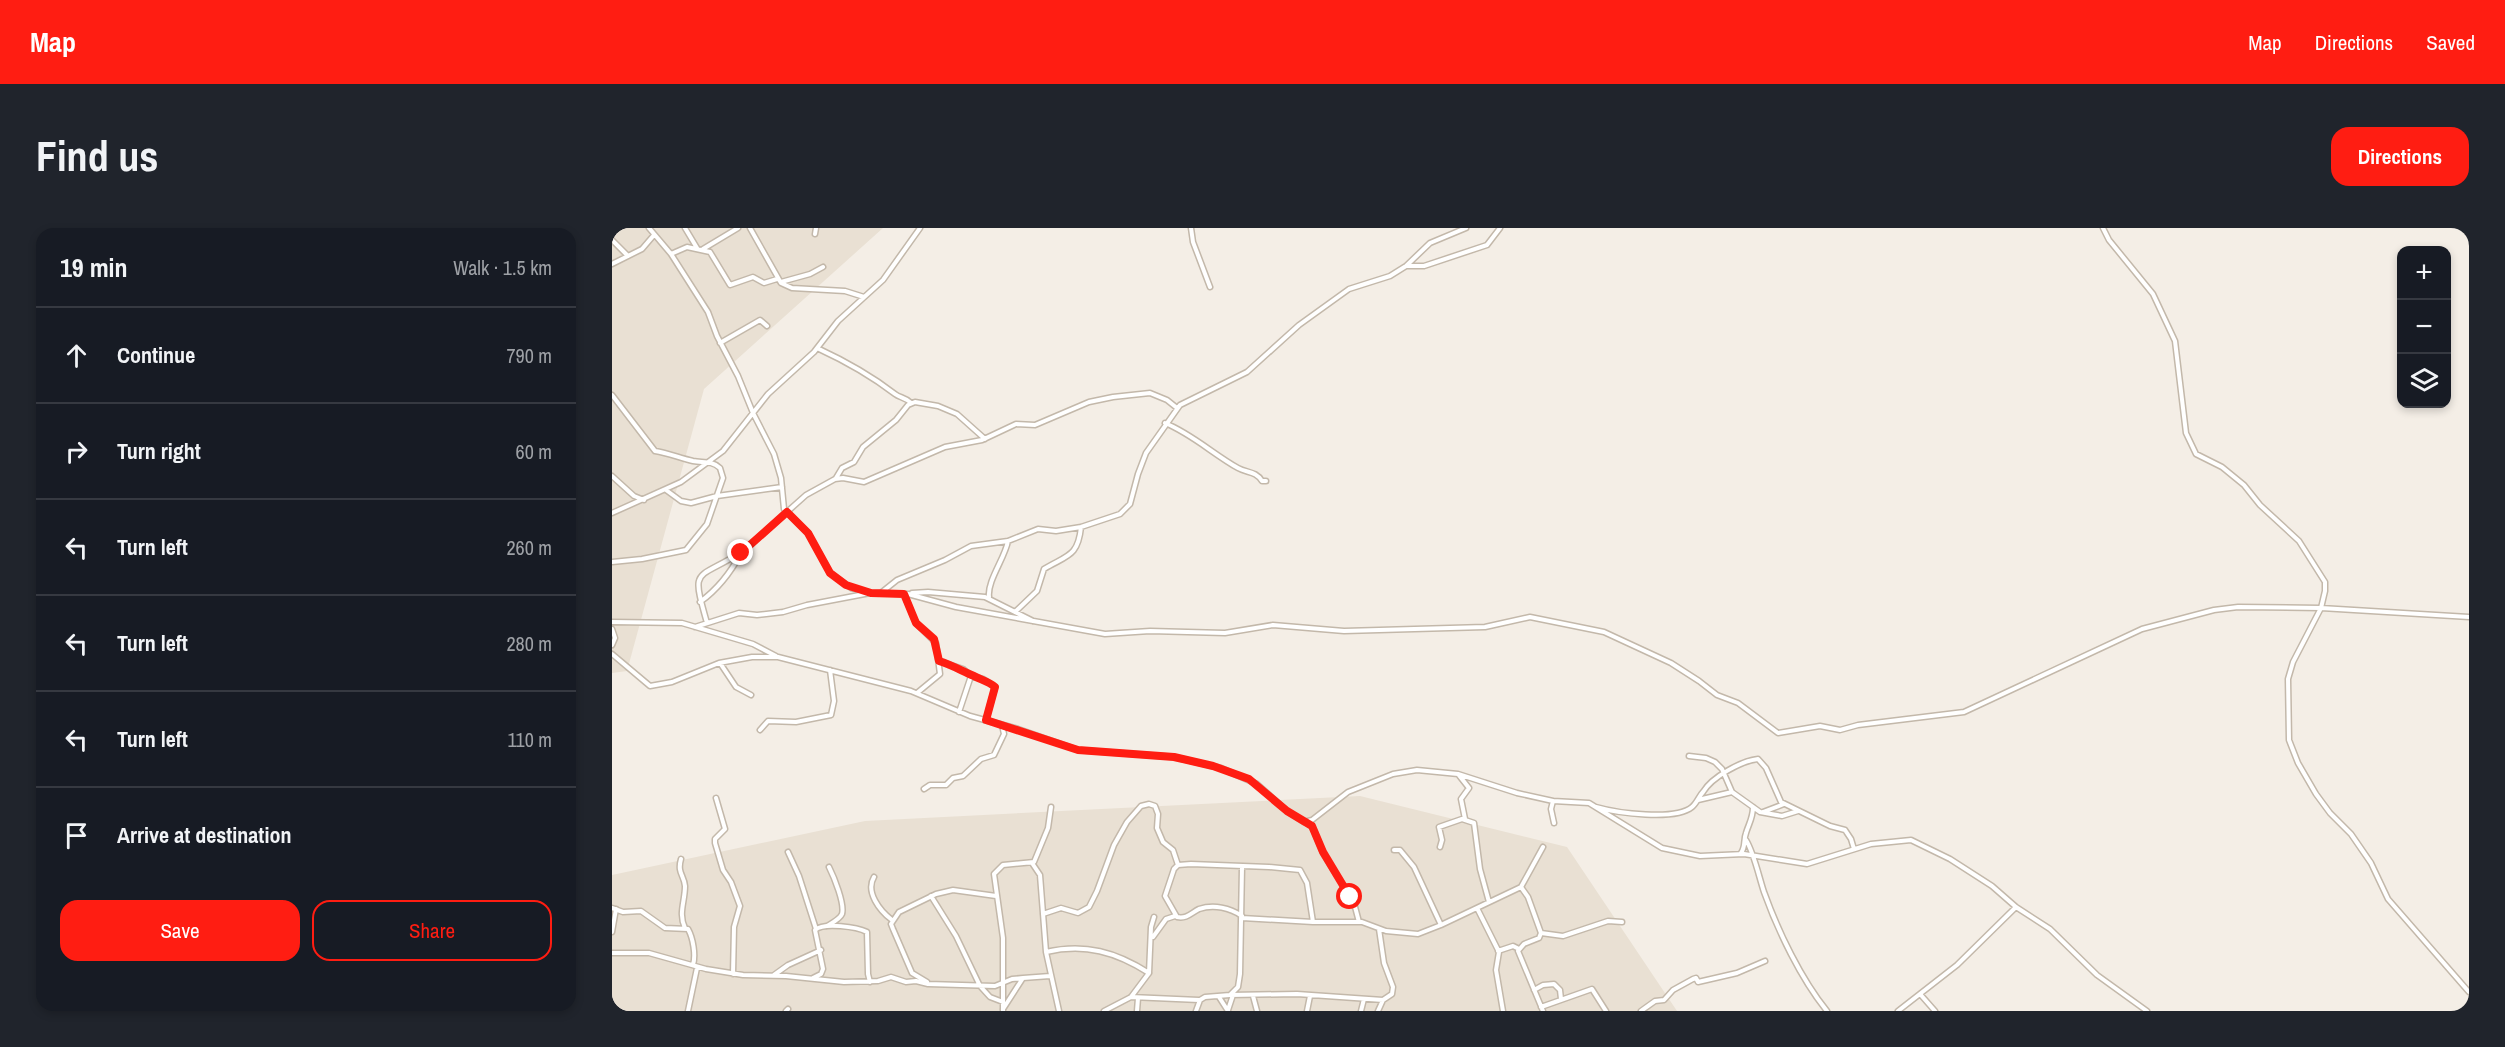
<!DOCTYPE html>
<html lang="en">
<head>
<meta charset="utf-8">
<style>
	body { margin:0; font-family:"Archivo Narrow",sans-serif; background:#20242c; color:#f1f3f6 }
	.controls { position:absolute; right:18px; top:18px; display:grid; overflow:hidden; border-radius:12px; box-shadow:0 3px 9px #0003 }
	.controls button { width:54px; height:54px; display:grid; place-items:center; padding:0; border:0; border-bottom:2px solid #363941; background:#171b24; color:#f1f3f6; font:30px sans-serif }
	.stop { position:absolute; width:18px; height:18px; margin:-14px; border:4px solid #ff1d12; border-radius:50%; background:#fff }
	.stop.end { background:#ff1d12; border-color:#fff; box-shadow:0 2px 6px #0008 }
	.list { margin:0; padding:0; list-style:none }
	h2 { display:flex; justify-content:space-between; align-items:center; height:78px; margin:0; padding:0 24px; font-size:26px }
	h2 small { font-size:20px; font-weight:400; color:#9ea1a6 }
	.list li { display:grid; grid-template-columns:39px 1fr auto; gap:18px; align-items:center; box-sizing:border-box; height:96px; padding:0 24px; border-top:2px solid #363941 }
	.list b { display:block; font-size:22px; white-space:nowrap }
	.list em { font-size:20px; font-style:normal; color:#9ea1a6 }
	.actions { display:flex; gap:12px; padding:18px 24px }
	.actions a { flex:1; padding:14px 0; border:2px solid #ff1d12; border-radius:18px; text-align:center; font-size:21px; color:#ff1d12 }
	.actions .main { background:#ff1d12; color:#fff }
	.icon { flex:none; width:33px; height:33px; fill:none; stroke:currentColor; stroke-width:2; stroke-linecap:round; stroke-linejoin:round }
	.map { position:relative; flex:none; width:1857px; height:783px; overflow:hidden; border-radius:18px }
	header { display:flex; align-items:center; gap:36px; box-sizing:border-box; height:84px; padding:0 30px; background:#ff1d12; color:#fff }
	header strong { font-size:28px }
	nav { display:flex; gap:33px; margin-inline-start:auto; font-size:21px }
	.intro { display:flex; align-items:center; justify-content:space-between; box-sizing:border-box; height:144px; padding:0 36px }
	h1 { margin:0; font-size:42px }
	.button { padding:15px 27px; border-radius:18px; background:#ff1d12; color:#fff; font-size:21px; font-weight:700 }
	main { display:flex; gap:36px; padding:0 36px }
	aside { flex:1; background:#171b24; border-radius:18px; box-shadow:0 3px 9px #0003 }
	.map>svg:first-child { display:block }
</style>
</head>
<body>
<header>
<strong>Map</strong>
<nav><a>Map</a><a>Directions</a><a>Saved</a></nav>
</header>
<div class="intro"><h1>Find us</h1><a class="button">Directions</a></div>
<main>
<aside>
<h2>19 min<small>Walk · 1.5 km</small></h2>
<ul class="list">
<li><svg class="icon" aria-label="ahead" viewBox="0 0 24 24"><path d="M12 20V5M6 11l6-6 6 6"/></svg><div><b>Continue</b></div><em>790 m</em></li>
<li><svg class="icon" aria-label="right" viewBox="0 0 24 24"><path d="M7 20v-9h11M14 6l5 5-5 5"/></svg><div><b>Turn right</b></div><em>60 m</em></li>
<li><svg class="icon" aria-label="left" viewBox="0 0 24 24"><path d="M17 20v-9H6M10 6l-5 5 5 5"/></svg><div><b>Turn left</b></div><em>260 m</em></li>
<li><svg class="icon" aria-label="left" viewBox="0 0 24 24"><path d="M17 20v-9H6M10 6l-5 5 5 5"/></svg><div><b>Turn left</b></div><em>280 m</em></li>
<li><svg class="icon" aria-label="left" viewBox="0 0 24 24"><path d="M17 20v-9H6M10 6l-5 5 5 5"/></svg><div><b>Turn left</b></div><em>110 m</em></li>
<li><svg class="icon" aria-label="arrive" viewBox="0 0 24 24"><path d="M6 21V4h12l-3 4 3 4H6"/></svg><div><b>Arrive at destination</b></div></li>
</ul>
<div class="actions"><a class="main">Save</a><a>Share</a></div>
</aside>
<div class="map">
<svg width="1857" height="783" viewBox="0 0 1857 783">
	<rect width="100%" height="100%" fill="#f4eee6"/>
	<path fill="#e9e0d3" d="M0,0H271L92,161L15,443L0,445Z
		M748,568L955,619L1065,783H0V647L253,593Z"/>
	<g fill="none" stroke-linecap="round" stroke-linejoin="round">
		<g stroke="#c3b8aa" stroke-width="7">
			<path id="minor" d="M37,0L59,26L96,84L105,108L126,148L141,185L162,226L169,250L172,281L196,305L218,345L239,360L259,365L296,366L344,379L493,406L538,403L613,405L661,397L732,403L873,399L918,389L992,404L1059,435L1087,453L1105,467L1126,475L1166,505L1208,498L1228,502L1246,497L1352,484L1530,401L1602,382L1626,379L1709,380L1857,389
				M73,0L85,20
				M138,0L169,55L180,60L233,63L252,69
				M579,0L581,14L598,59
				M1491,0L1497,12L1541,66L1563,113L1574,205L1584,226L1610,239L1632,257L1648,277L1687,313L1713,354V363L1709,380L1681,434L1676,451L1677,512L1686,535L1704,566L1718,585L1739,606L1759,635L1776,671L1857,764
				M203,6L204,0
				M0,12L16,28
				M91,21L126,0
				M59,26L75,19L98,24L118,57L141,49L152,55L165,51
				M0,36L30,21L42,7
				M794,38H812L875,17L888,0
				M169,54L198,46L211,39
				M108,115L148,92L155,98
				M205,120C231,132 261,149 283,166C288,170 293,169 299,175
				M0,167L43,223C56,225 68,230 81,233C91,235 99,232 108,240L111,250L95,296L74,322L30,331L0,334
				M553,195C580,206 601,226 626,240C635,245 644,243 650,253H654
				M0,248L22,268L32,272
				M224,250L230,240L242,234L251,219L284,192L296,177L303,174L326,178L345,186L373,211
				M54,262L69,273L79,275L105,268L170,259
				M0,285L69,254L111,223L156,166L202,124L226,93L271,52L308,0
				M270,364L285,352L333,332L359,318L396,313L426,301L444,303L469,299L508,286L518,276L526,246L534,225L568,177L635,144L687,97L737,61L778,48L794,38L818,15L854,0
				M300,365L316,364L373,369L421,393
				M292,366L304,395L324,415L328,446L305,465
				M377,369C375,353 393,330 396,313
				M88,374C106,361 119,344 129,325L194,267L223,251L231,250L252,254L333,219L370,212L404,196L423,197L477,174L501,169L538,165L555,172L565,180
				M403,384L425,363L432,341C455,327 466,329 469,299
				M0,394L70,395L141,416L164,428
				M95,395C79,338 83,353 128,325
				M83,399L127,385L145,387L171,384L195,377L258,365
				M0,401L3,410L0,417
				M0,426L38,458L60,454L107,435L140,429H166L299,463L358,488L406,501L466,522L562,529L609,540L645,556L675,583L692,594L700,592L736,564L781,546L805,542L846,546L857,560L849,571L853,591
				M327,433L351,441L359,448L347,484
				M108,435L124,459L139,467
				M359,448L371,451L383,459L374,492
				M148,502L156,493L184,494L219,487L222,473L218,442
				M1077,528L1094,530L1103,534L1110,541L1120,564L1148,584L1170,588L1186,583
				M846,546L905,565L941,573
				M312,561L318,557H334L341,550L351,548L369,531L382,527L392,506L390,497
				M104,570L113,601L103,611V615L111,642L119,654L128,678L122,699L121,746
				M1086,572L1120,564
				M984,579C1005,585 1063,593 1080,579C1085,575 1087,568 1091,564C1100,549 1129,533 1146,531L1154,540L1169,574L1218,598L1233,602L1239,611L1242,621
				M1151,584L1172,576
				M693,594L700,598L711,625L742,675L747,694
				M942,595L939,581L941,573L977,575L1050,620L1088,628L1132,626L1195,636L1259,616L1299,612L1338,631L1380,658L1404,679L1438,701L1485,747L1535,783
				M1134,612C1142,625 1147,649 1152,664C1166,703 1189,751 1215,783
				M828,619L830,612L827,599L850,591L862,595L868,641L877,674
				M782,622H788L802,639L829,697
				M176,624L187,648L204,701
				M1129,625C1134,618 1131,613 1134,605C1137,595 1141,590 1141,579
				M69,631C65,645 72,647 73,658C73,674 66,685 73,700
				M420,635L428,647L434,724L447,783
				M262,649C253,664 268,683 280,692
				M909,659L931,619
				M319,668L344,708L368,758L378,769L391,774
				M0,680L11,684L29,683L53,700L76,701C81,710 84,727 81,737
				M865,680L887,724L884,742L891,783
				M431,686L449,680L466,685L477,679L485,663L502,617L515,594L529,578L537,576L543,578L546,586L545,600L551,614L561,622L566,637
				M630,688C618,680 602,676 587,681C579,685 575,691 565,689L553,668L562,641L566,637L579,636L657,639L688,642L695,655L701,694
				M630,690L701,694H750L774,703L806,706L829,697L909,659L916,669L929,705L951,708L996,693L1010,694
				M215,698C220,695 228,691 230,686C233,676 222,649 217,639
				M0,704L4,681
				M929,705L927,710L912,716L906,723L931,783
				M541,709L554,691L563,688
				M886,723L901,718L907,721
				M434,724C473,715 504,724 537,745
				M0,725H37L94,741L131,747L174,748L232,754L266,753L279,749L294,754L304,753L316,756L383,758L400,751L411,750
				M162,747L176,737L209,722
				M201,750L209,746L211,741L203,702C212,694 245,699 255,704L256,746L258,754
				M315,754L300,745L281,701L279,696L287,684L324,666L341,662L384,668
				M922,762L931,757L942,756L948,762L949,771
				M1308,766L1323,783
				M618,767L685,766L771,772L780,766L781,759L772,735L767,701
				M641,768L645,783
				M519,769L587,772
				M607,769L616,783
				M929,779L980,761L994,783
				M391,781L411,750L438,748
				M616,782L621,767
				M76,783L85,740
				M174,783L176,781
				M391,783V710L382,646L391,637L422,634L436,600L439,579
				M492,783L519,769L537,745L539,699L542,689
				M525,783L526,770
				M584,783L588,772L593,769L618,767L626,759L628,746L630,639
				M695,783L698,768
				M749,783L752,771
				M766,783L771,772
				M1029,783L1043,773L1052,772L1061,762L1081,751L1084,750L1086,754L1125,745L1153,733
				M1286,783L1345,737L1404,679"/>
		</g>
		<use href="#minor" stroke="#fff" stroke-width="4"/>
	</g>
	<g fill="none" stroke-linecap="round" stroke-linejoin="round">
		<path stroke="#ff1d12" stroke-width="8" d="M129,325L175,284L196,305L218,345L234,357L259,365L292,366L304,395L322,411L327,433C340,437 350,443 362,448C369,452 376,453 383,459L374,492L466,522L562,529L601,538L637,551L675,583L700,598L711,624L738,669"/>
	</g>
</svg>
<div class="controls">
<button>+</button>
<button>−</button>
<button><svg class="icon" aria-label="layers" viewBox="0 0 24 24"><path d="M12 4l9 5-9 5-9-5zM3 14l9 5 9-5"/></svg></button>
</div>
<div class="stop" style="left:738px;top:669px"></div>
<div class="stop end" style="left:129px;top:325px"></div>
</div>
</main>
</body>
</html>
